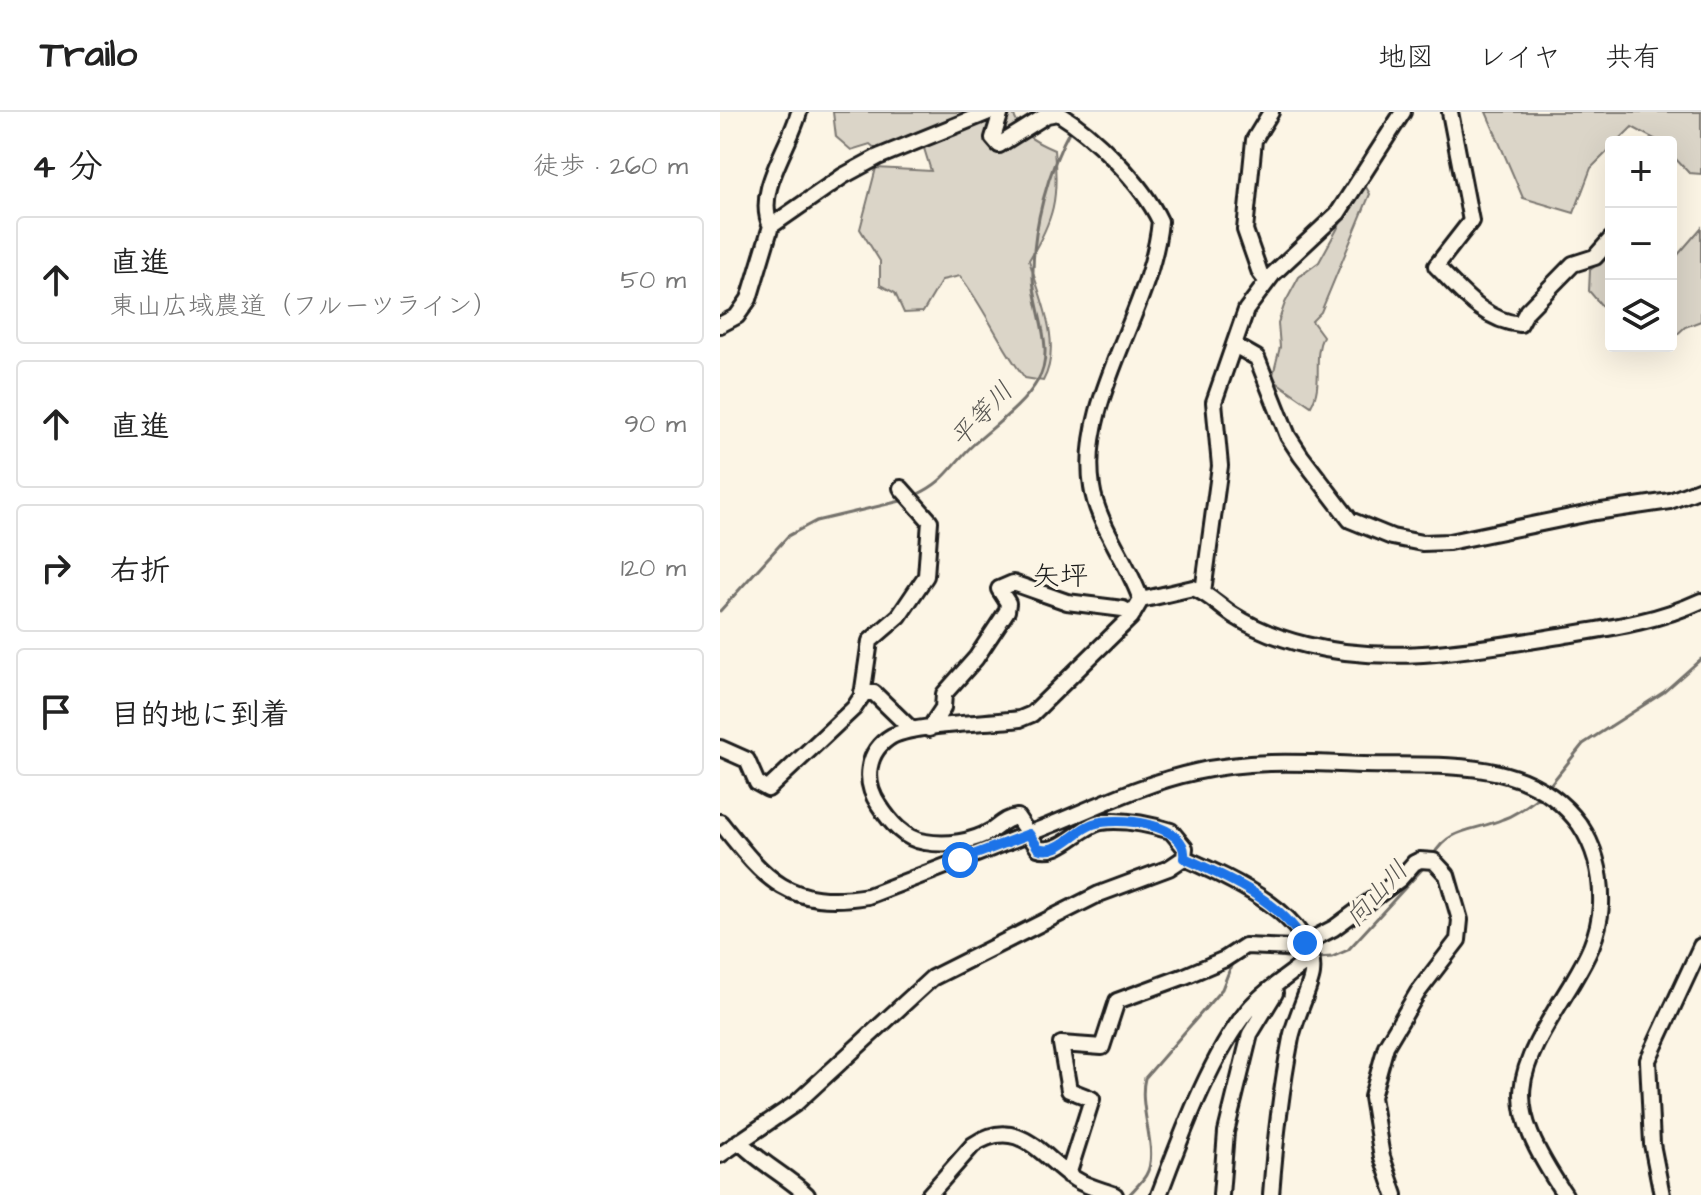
<!DOCTYPE html>
<html lang="ja">
<head>
<meta charset="utf-8">
<style>
	body { margin:0; font-family:"Architects Daughter","Klee One",sans-serif; background:#f6f6f6; color:#222 }
	.controls { position:absolute; right:24px; top:24px; display:grid; overflow:hidden; border-radius:8px; box-shadow:0 8px 32px #0002 }
	.controls button { width:72px; height:72px; display:grid; place-items:center; padding:0; border:0; border-bottom:2px solid #e0e0e0; background:#fff; color:#222; font:40px sans-serif }
	.stop { position:absolute; width:24px; height:24px; margin:-18px; border:6px solid #1a73e8; border-radius:50%; background:#fff }
	.stop.end { background:#1a73e8; border-color:#fff; box-shadow:0 2px 8px #0008 }
	.list { margin:0; padding:0; list-style:none }
	h2 { display:flex; justify-content:space-between; align-items:center; height:104px; margin:0; padding:0 32px; font-size:34px }
	h2 small { font-size:26px; font-weight:400; color:#767676 }
	.list li { display:grid; grid-template-columns:52px 1fr auto; gap:24px; align-items:center; box-sizing:border-box; height:128px; margin:0 16px 16px; padding:0 16px; border:2px solid #e0e0e0; border-radius:8px }
	.list b { display:block; font-size:30px; white-space:nowrap }
	.list p { margin:0; font-size:26px; white-space:nowrap; color:#767676 }
	.list em { font-size:26px; font-style:normal; color:#767676 }
	.icon { flex:none; width:44px; height:44px; fill:none; stroke:currentColor; stroke-width:2; stroke-linecap:round; stroke-linejoin:round }
	.map { position:relative; flex:none; width:981px; height:1083px; overflow:hidden }
	header { display:flex; align-items:center; gap:48px; box-sizing:border-box; height:112px; padding:0 40px; background:#fff; border-bottom:2px solid #e0e0e0 }
	header strong { font-size:38px }
	nav { display:flex; gap:44px; margin-inline-start:auto; font-size:28px }
	main { display:flex }
	aside { flex:1; background:#fff }
	.map>svg:first-child { display:block }
</style>
</head>
<body>
<header>
<strong>Trailo</strong>
<nav><a>地図</a><a>レイヤ</a><a>共有</a></nav>
</header>
<main>
<aside>
<h2>4 分<small>徒歩 · 260 m</small></h2>
<ul class="list">
<li><svg class="icon" aria-label="ahead" viewBox="0 0 24 24"><path d="M12 20V5M6 11l6-6 6 6"/></svg><div><b>直進</b><p>東山広域農道（フルーツライン）</p></div><em>50 m</em></li>
<li><svg class="icon" aria-label="ahead" viewBox="0 0 24 24"><path d="M12 20V5M6 11l6-6 6 6"/></svg><div><b>直進</b></div><em>90 m</em></li>
<li><svg class="icon" aria-label="right" viewBox="0 0 24 24"><path d="M7 20v-9h11M14 6l5 5-5 5"/></svg><div><b>右折</b></div><em>120 m</em></li>
<li><svg class="icon" aria-label="arrive" viewBox="0 0 24 24"><path d="M6 21V4h12l-3 4 3 4H6"/></svg><div><b>目的地に到着</b></div></li>
</ul>
</aside>
<div class="map">
<svg width="981" height="1083" viewBox="0 0 981 1083">
	<rect width="100%" height="100%" fill="#fcf5e5"/>
	<filter id="ink" filterUnits="userSpaceOnUse"><feTurbulence type="fractalNoise" baseFrequency=".0125" numOctaves="2"/><feDisplacementMap in="SourceGraphic" scale="16" xChannelSelector="R" yChannelSelector="G"/><feConvolveMatrix kernelMatrix="1 2 1 2 8 2 1 2 1" color-interpolation-filters="sRGB"/></filter>
	<g filter="url(#ink)">
		<path fill="#dbd5c8" stroke="#7c7872" stroke-width="2" d="M113,0H293C298,21 315,30 334,38C339,86 334,107 309,148C320,186 343,232 323,269L305,266C280,234 265,196 240,164L222,168L203,200L184,201L175,181L160,173V149L140,117L156,56L211,59L203,33L159,40L150,32L131,38L116,25Z
			M766,0H981V62L969,61L951,42V30H940L912,15L897,30H891V36L871,56L854,101L803,86Z
			M646,75L650,82L601,200L592,209L603,224C592,246 604,272 591,294L552,267L560,235L558,211L565,191L579,165L599,150L637,81Z
			M981,116V209L965,215L951,228V146L956,145Z
			M887,145L891,146V196L882,194L869,179L870,158Z"/>
		<g fill="none" stroke-linecap="round" stroke-linejoin="round">
			<path stroke="#75726c" stroke-width="3" d="M196,383C227,369 230,354 254,332C275,313 304,293 318,268C336,238 314,198 313,166C312,117 328,57 352,14
				M0,499L68,424L96,409L185,388
				M826,678L863,632L944,580L981,547
				M713,744C728,715 757,719 783,707C797,702 810,692 821,683
				M545,842L581,847
				M597,846L612,845L628,838L706,753
				M409,1083C414,1077 422,1070 426,1063C440,1039 417,996 425,966L502,877L513,849"/>
			<g stroke="#1c1c1c" stroke-width="20">
				<path id="minor" d="M281,0L273,26L279,33L327,3L338,1C374,23 422,71 440,109C432,198 358,287 372,375C377,412 409,451 421,488L411,505L312,602L300,607C270,611 196,612 172,624C146,639 143,670 159,693C170,710 184,727 205,730C227,734 252,730 271,719C280,713 286,706 297,705L318,736C340,744 360,714 381,710C402,707 431,713 451,719L465,736L464,746
					M730,0L751,109L716,154C741,179 764,209 800,212L807,199L853,152L875,145L891,127
					M51,114C34,80 70,35 79,0
					M547,170L540,161L525,118L534,28L551,0
					M0,213L17,204L29,187L51,114L123,64L158,45L269,0
					M516,234L537,246L568,324L581,344L630,408L672,425L702,431L729,430L875,400L950,389L981,377
					M483,480L500,354L494,290L526,198L553,162L618,101L683,0
					M421,488L473,476C489,482 499,494 513,503C535,517 561,527 586,533C670,554 757,537 840,524C889,516 936,510 981,489
					M142,580L154,581L192,618
					M209,617L223,596L224,582L256,546L287,499L288,491L279,477L293,471L347,490L403,497L413,502
					M0,636L27,648L37,671L48,677L134,596L142,584L150,529L179,504L206,464L210,409L181,376
					M0,710C46,768 68,797 148,784C208,761 268,738 328,714C376,695 424,671 475,660C531,647 587,651 643,653C720,655 810,643 860,713C876,737 882,765 881,793C879,824 867,846 852,871C794,965 780,986 845,1083
					M464,746C505,764 599,804 592,862C590,877 575,906 571,926C561,978 555,1030 551,1083
					M19,1029C41,1052 66,1063 87,1083
					M0,1043L75,992L212,866L379,782L449,756L464,746
					M348,1063L372,987L349,978L341,932L382,935L397,889L465,864L505,847L525,834L575,836L614,816L680,767L694,751L700,748L714,749L727,763L740,808L738,828L698,880L666,934L652,985L662,1045L675,1083
					M209,1083L253,1033C299,1002 322,1046 355,1067C367,1075 382,1078 395,1083
					M439,1083C460,1028 490,944 528,898C544,879 570,863 590,847
					M501,1083L506,1020L530,922L555,881
					M942,1083L932,1032L928,948L981,834"/>
			</g>
			<use href="#minor" stroke="#fcf5e5" stroke-width="14"/>
		</g>
	</g>
	<g fill="none" stroke-linecap="round" stroke-linejoin="round" filter="url(#ink)">
		<path stroke="#1a73e8" stroke-width="10" d="M240,748L309,722L318,736C338,744 355,718 373,712C397,704 469,711 464,746C509,766 558,787 585,831"/>
	</g>
	<g text-anchor="middle" stroke-width="7" stroke-linejoin="round" paint-order="stroke">
		<g font-size="26" font-style="italic" fill="#575551" stroke="#fcf5e5">
			<text transform="translate(261 302) rotate(-47)" y="9">平等川</text>
			<text transform="translate(656 781) rotate(-47)" y="9">向山川</text>
		</g>
		<g font-size="28" fill="#1c1c1c" stroke="#fcf5e5">
			<text x="340" y="473">矢坪</text>
		</g>
	</g>
</svg>
<div class="controls">
<button>+</button>
<button>−</button>
<button><svg class="icon" aria-label="layers" viewBox="0 0 24 24"><path d="M12 4l9 5-9 5-9-5zM3 14l9 5 9-5"/></svg></button>
</div>
<div class="stop" style="left:240px;top:748px"></div>
<div class="stop end" style="left:585px;top:831px"></div>
</div>
</main>
</body>
</html>
